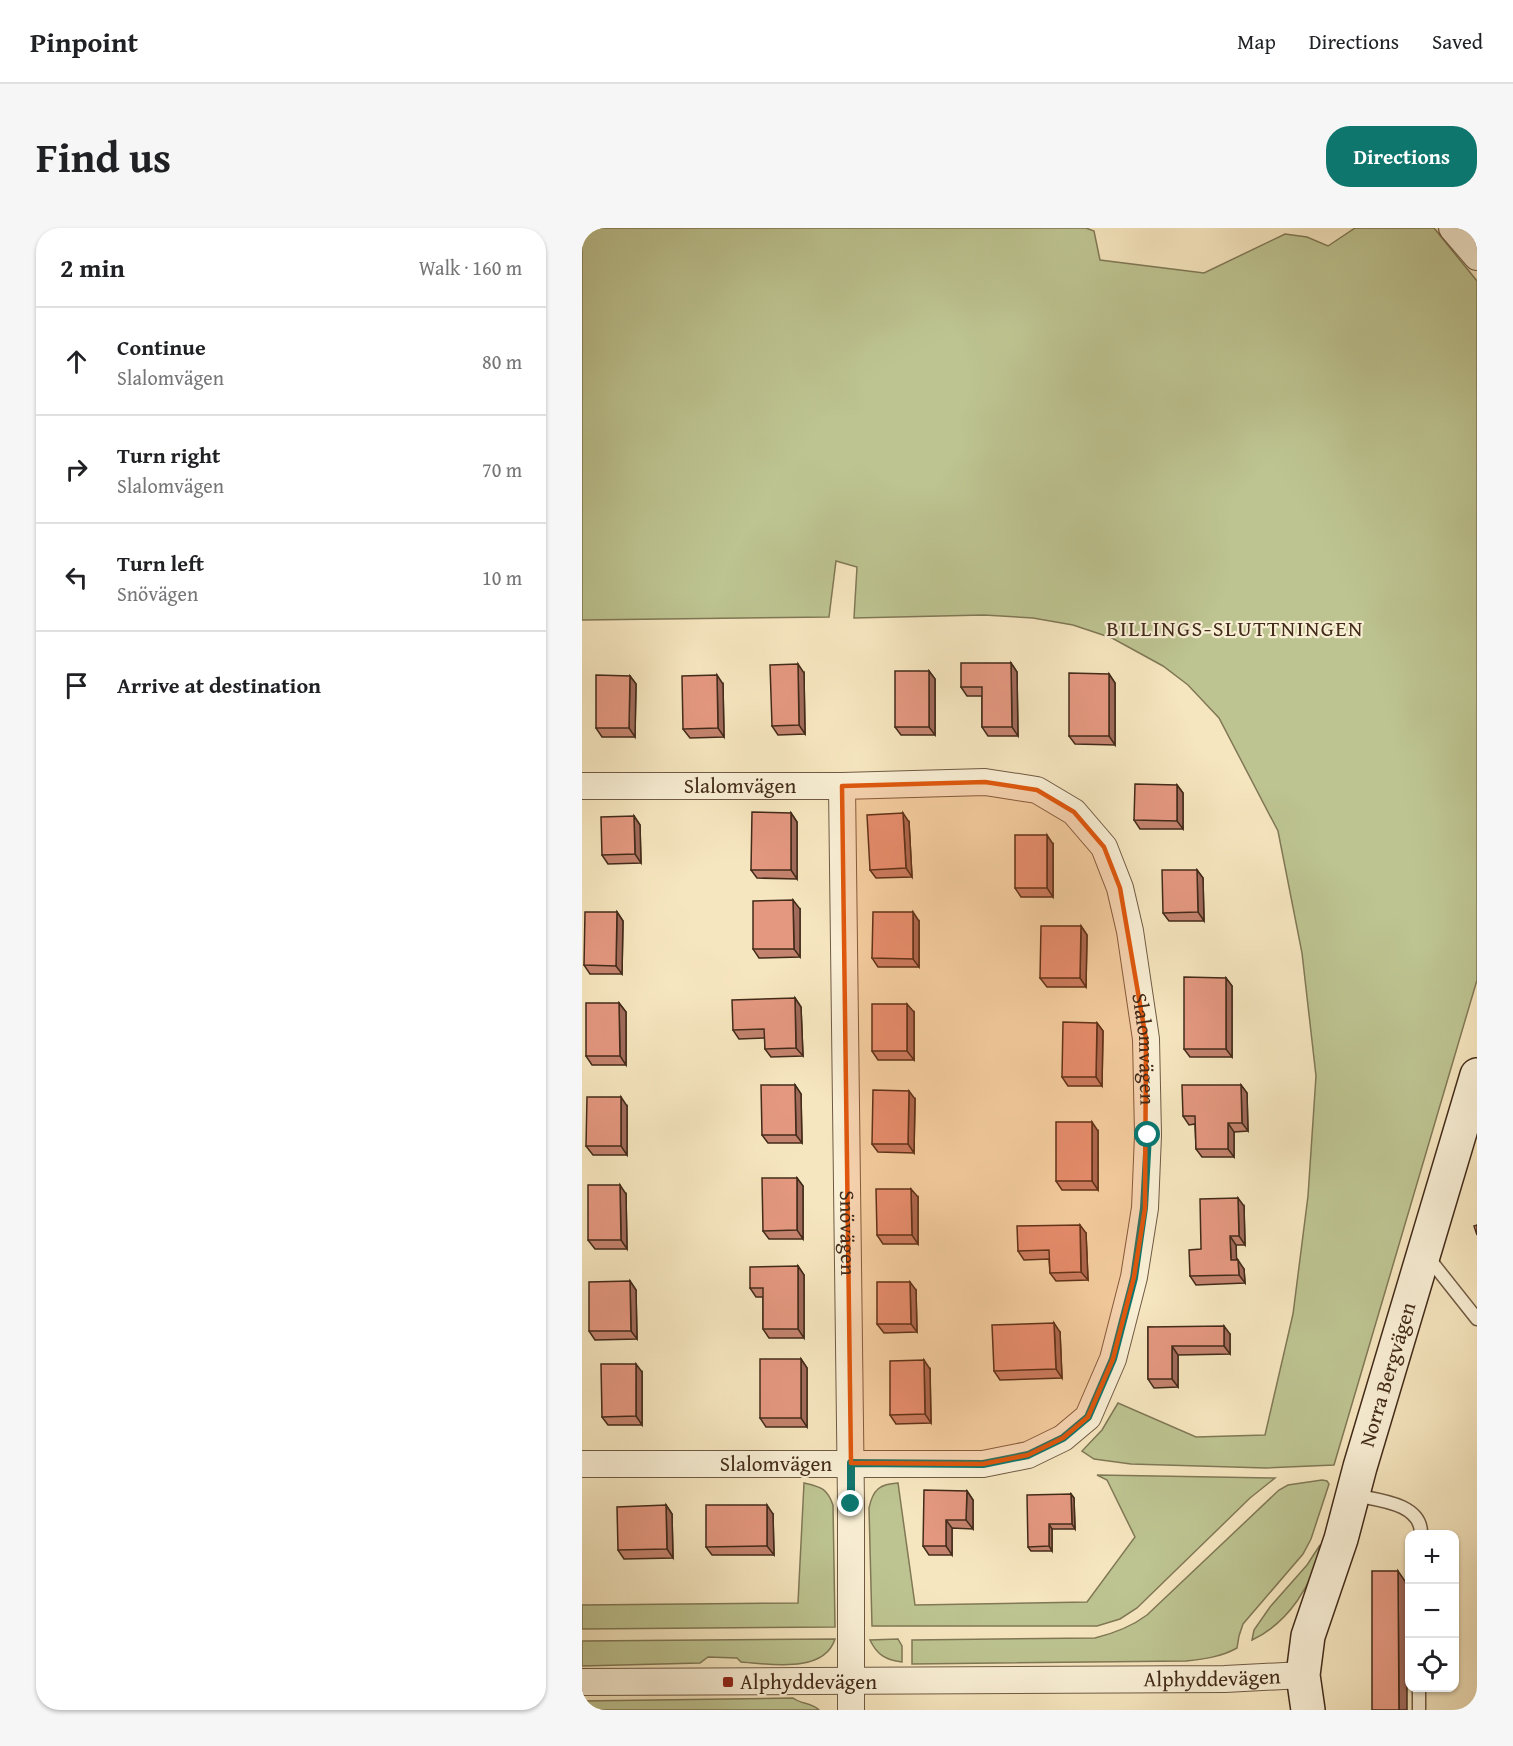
<!DOCTYPE html>
<html lang="en">
<head>
<meta charset="utf-8">
<style>
	body { margin:0; font-family:"Gentium Book Plus",serif; background:#f6f6f6; color:#202124 }
	.controls { position:absolute; right:18px; bottom:18px; display:grid; overflow:hidden; border-radius:12px; box-shadow:0 2px 4px #0004 }
	.controls button { width:54px; height:54px; display:grid; place-items:center; padding:0; border:0; border-bottom:2px solid #e0e0e0; background:#fff; color:#202124; font:30px sans-serif }
	.stop { position:absolute; width:18px; height:18px; margin:-14px; border:4px solid #0f766e; border-radius:50%; background:#fff }
	.stop.end { background:#0f766e; border-color:#fff; box-shadow:0 2px 6px #0008 }
	.list { margin:0; padding:0; list-style:none }
	h2 { display:flex; justify-content:space-between; align-items:center; height:78px; margin:0; padding:0 24px; font-size:26px }
	h2 small { font-size:20px; font-weight:400; color:#757577 }
	.list li { display:grid; grid-template-columns:39px 1fr auto; gap:18px; align-items:center; box-sizing:border-box; height:108px; padding:0 24px; border-top:2px solid #e0e0e0 }
	.list b { display:block; font-size:22px; white-space:nowrap }
	.list p { margin:0; font-size:20px; white-space:nowrap; color:#757577 }
	.list em { font-size:20px; font-style:normal; color:#757577 }
	.icon { flex:none; width:33px; height:33px; fill:none; stroke:currentColor; stroke-width:2; stroke-linecap:round; stroke-linejoin:round }
	.map { position:relative; flex:none; width:895px; height:1482px; overflow:hidden; border-radius:24px }
	header { display:flex; align-items:center; gap:36px; box-sizing:border-box; height:84px; padding:0 30px; background:#fff; border-bottom:2px solid #e0e0e0 }
	header strong { font-size:28px }
	nav { display:flex; gap:33px; margin-inline-start:auto; font-size:21px }
	.intro { display:flex; align-items:center; justify-content:space-between; box-sizing:border-box; height:144px; padding:0 36px }
	h1 { margin:0; font-size:42px }
	.button { padding:15px 27px; border-radius:24px; background:#0f766e; color:#fff; font-size:21px; font-weight:700 }
	main { display:flex; gap:36px; padding:0 36px }
	aside { flex:1; background:#fff; border-radius:24px; box-shadow:0 2px 4px #0004 }
	.map>svg:first-child { display:block }
</style>
</head>
<body>
<header>
<strong>Pinpoint</strong>
<nav><a>Map</a><a>Directions</a><a>Saved</a></nav>
</header>
<div class="intro"><h1>Find us</h1><a class="button">Directions</a></div>
<main>
<aside>
<h2>2 min<small>Walk · 160 m</small></h2>
<ul class="list">
<li><svg class="icon" aria-label="ahead" viewBox="0 0 24 24"><path d="M12 20V5M6 11l6-6 6 6"/></svg><div><b>Continue</b><p>Slalomvägen</p></div><em>80 m</em></li>
<li><svg class="icon" aria-label="right" viewBox="0 0 24 24"><path d="M7 20v-9h11M14 6l5 5-5 5"/></svg><div><b>Turn right</b><p>Slalomvägen</p></div><em>70 m</em></li>
<li><svg class="icon" aria-label="left" viewBox="0 0 24 24"><path d="M17 20v-9H6M10 6l-5 5 5 5"/></svg><div><b>Turn left</b><p>Snövägen</p></div><em>10 m</em></li>
<li><svg class="icon" aria-label="arrive" viewBox="0 0 24 24"><path d="M6 21V4h12l-3 4 3 4H6"/></svg><div><b>Arrive at destination</b></div></li>
</ul>
</aside>
<div class="map">
<svg width="895" height="1482" viewBox="0 0 895 1482">
	<rect width="100%" height="100%" fill="#f6e6bf"/>
	<filter id="stains"><feTurbulence type="fractalNoise" baseFrequency=".00333" numOctaves="4"/><feColorMatrix values="0 0 0 0 .2 0 0 0 0 .09 0 0 0 0 .02 0 0 0 .5 -.17"/></filter>
	<radialGradient id="worn" r=".72"><stop offset=".6" stop-color="#630" stop-opacity="0"/><stop offset="1" stop-color="#630" stop-opacity=".3"/></radialGradient>
	<path fill="#bdc491" stroke="#807856" stroke-width="1.5" d="M0,0H504L512,3L518,32L622,45L703,6L725,9L746,18L773,0H852L895,53V752L752,1237L684,1240L549,1236L512,1231L500,1223L520,1202L536,1175L614,1209L683,1207L711,1086L726,968L734,848L720,725L696,603L637,490L606,457L581,438L530,410L491,397L451,390L402,387L272,390L275,339L254,333L247,389L0,392Z
		M515,1247L693,1250L668,1270L555,1380L538,1391L515,1398H290L287,1280C291,1261 298,1256 316,1255L333,1377L505,1374L553,1309L525,1252Z
		M740,1252L745,1253L747,1256L729,1311L721,1326L661,1396L657,1408L655,1420C639,1429 622,1431 604,1433L330,1436V1412L513,1410C533,1405 549,1399 565,1387L697,1262L706,1257Z
		M222,1255C239,1259 245,1260 251,1277L253,1399L0,1401V1377L216,1375Z
		M738,1317C732,1356 706,1395 670,1412L672,1402L688,1379L725,1337Z
		M253,1411C242,1446 187,1436 159,1434L155,1430L126,1429L118,1435L0,1438V1413Z
		M316,1411L320,1418V1434C304,1432 295,1427 288,1412Z
		M211,1470C219,1476 230,1475 237,1482H0V1473Z"/>
	<g fill="none" stroke-linecap="round" stroke-linejoin="round">
		<g stroke="#705a43" stroke-width="15">
			<path id="lane" d="M845,1028L895,1091
				M772,1267C795,1272 840,1275 839,1306
				M837,1482V1460"/>
		</g>
		<g stroke="#705a43" stroke-width="28">
			<g id="street">
				<path d="M870,0L895,29"/>
				<path id="s1" d="M0,558H260L403,554L455,562L492,584L522,619L538,660L548,703L564,811L566,907L563,980L552,1049L531,1131L506,1189L481,1210L446,1227L401,1236H0"/>
				<path id="s2" d="M260,558L269,1276V1482"/>
				<path id="s3" d="M0,1454L643,1451L721,1447"/>
			</g>
		</g>
		<g stroke="#432b1a" stroke-width="36">
			<g id="secondary">
				<path id="s4" d="M726,1482L721,1447L726,1408L759,1311L778,1239L895,847"/>
			</g>
		</g>
		<use href="#lane" stroke="#f9efd5" stroke-width="12"/>
		<use href="#street" stroke="#f9efd5" stroke-width="26"/>
		<use href="#secondary" stroke="#f9efd5" stroke-width="33"/>
	</g>
	<path fill="#c4836e" stroke="#432b1a" stroke-width="1.5" d="M429,435L435,444L436,508H406L400,499V468H385L379,459Z
		M347,443L353,451V507H319L313,499Z
		M222,445L223,506L196,507L190,498Z
		M527,446L533,455V517L493,516L487,508Z
		M48,448L54,456L53,509H20L14,500Z
		M141,456L142,509L108,510L101,501Z
		M595,557L601,565V601H558L552,592Z
		M209,585L215,594V651L175,650L169,642Z
		M52,588L58,597L59,635L26,636L20,627Z
		M327,594L330,649L294,650L288,642Z
		M471,616V669H439L433,660Z
		M615,642L621,650L622,693H587L581,685Z
		M218,681V729L177,730L171,721Z
		M35,684L41,693L40,746H8L2,737Z
		M337,693V739H296L290,730Z
		M499,698L505,707L504,759H465L458,750Z
		M644,750L650,758V829H608L602,821Z
		M213,770L219,779L221,828L189,829L183,821V810L157,811L151,802Z
		M37,775L44,784V837H10L4,828Z
		M332,784V832H296L290,823Z
		M515,795L521,803L520,858H486L480,849Z
		M213,857L219,866L220,915H186L180,907Z
		M659,857L665,865L666,903L652,904V929H620L614,921L613,896L607,897L601,888Z
		M333,871L332,925L296,924L290,916Z
		M45,878V927H11L4,918Z
		M516,903V962H480L474,953Z
		M215,950L221,958V1011H187L181,1003Z
		M44,966L45,1021H13L6,1012Z
		M336,969V1016H301L295,1007Z
		M662,978L663,1017H654V1032L662,1041L663,1055L614,1057L608,1048L619,1021Z
		M504,1005L506,1052L474,1053L468,1045L467,1031L442,1032L436,1023Z
		M216,1038L222,1047V1110H187L181,1101V1069H174L168,1060Z
		M48,1053L54,1062L55,1111L13,1112L7,1103Z
		M334,1062L335,1104L302,1105L295,1096Z
		M566,1099L648,1106V1126L596,1127V1159L572,1160L566,1151Z
		M478,1104L480,1150L418,1152L412,1143Z
		M219,1131L225,1140V1199H184L178,1190Z
		M348,1141L349,1195L314,1196L308,1187Z
		M60,1144V1197H26L20,1189Z
		M385,1263L391,1272V1301L370,1300V1327H347L341,1318Z
		M489,1266L492,1270L493,1301H470V1323H449L446,1319Z
		M84,1277L90,1286L91,1330L42,1331L36,1322Z
		M191,1286L192,1327H130L124,1319Z"/>
	<path fill="#a06a5a" stroke="#432b1a" stroke-width="1.5" d="M429,435L435,444L436,508L430,499Z
		M216,436L222,445L223,506L217,497Z
		M347,443L353,451V507L347,499Z
		M527,446L533,455V517L527,508Z
		M135,447L141,456L142,509L136,500Z
		M48,448L54,456L53,509L47,500Z
		M595,557L601,565V601L595,593Z
		M209,585L215,594V651L209,642Z
		M321,585L327,594L330,649L324,640Z
		M52,588L58,597L59,635L53,626Z
		M465,607L471,616V669L465,660Z
		M615,642L621,650L622,693L616,684Z
		M211,672L218,681V729L212,721Z
		M35,684L41,693L40,746L34,738Z
		M331,684L337,693V739L331,731Z
		M499,698L505,707L504,759L498,750Z
		M644,750L650,758V829L644,821Z
		M213,770L219,779L221,828L214,820Z
		M37,775L44,784V837L38,828Z
		M325,776L332,784V832L325,823Z
		M515,795L521,803L520,858L514,849Z
		M213,857L219,866L220,915L214,907Z
		M659,857L665,865L666,903L660,895Z
		M327,863L333,871L332,925L326,916Z
		M39,869L45,878V927L39,918Z
		M510,894L516,903V962L510,953Z
		M646,895L652,904V929L646,921Z
		M215,950L221,958V1011L215,1002Z
		M38,957L44,966L45,1021L39,1012Z
		M329,961L336,969V1016L330,1007Z
		M656,970L662,978L663,1017L657,1008Z
		M498,997L504,1005L506,1052L499,1044Z
		M648,1008L654,1017L655,1041L649,1032Z
		M656,1032L662,1041L663,1055L657,1047Z
		M216,1038L222,1047V1110L216,1101Z
		M48,1053L54,1062L55,1111L49,1103Z
		M328,1054L334,1062L335,1104L329,1096Z
		M472,1095L478,1104L480,1150L474,1141Z
		M642,1098L648,1106V1126L642,1118Z
		M590,1118L596,1127V1159L590,1151Z
		M219,1131L225,1140V1199L219,1190Z
		M342,1132L348,1141L349,1195L343,1186Z
		M54,1136L60,1144V1197L54,1188Z
		M385,1263L391,1272V1301L384,1292Z
		M489,1266L492,1270L493,1301L490,1296Z
		M84,1277L90,1286L91,1330L85,1321Z
		M185,1277L191,1286L192,1327L185,1318Z
		M364,1292L370,1300V1327L364,1318Z
		M467,1296L470,1301V1323L467,1318Z
		M816,1343L825,1356V1482H817Z"/>
	<path fill="#e49880" stroke="#432b1a" stroke-width="1.5" d="M379,435H429L430,499H400V459H379Z
		M216,436L217,497L190,498L188,437Z
		M313,443H347V499H313Z
		M487,445L527,446V508H487Z
		M14,447L48,448L47,500H14Z
		M135,447L136,500L101,501L100,448Z
		M553,556L595,557V593L552,592Z
		M170,584L209,585V642H169Z
		M321,585L324,640L288,642L285,587Z
		M52,588L53,626L20,627L19,589Z
		M433,607H465V660H433Z
		M580,642H615L616,684L581,685Z
		M211,672L212,721H171V673Z
		M3,684H35L34,738L2,737Z
		M291,684H331V731L290,730Z
		M459,698H499L498,750H458Z
		M602,749L644,750V821H602Z
		M213,770L214,820L183,821L182,801L151,802L150,772Z
		M4,775H37L38,828H4Z
		M290,776H325V823H290Z
		M481,794L515,795L514,849H480Z
		M179,857H213L214,907H180Z
		M600,857H659L660,895H646V921H614L613,888H601Z
		M291,862L327,863L326,916H290Z
		M5,869H39V918H4Z
		M474,894H510V953H474Z
		M180,950H215V1002L181,1003Z
		M6,957H38L39,1012H6Z
		M294,961H329L330,1007H295Z
		M656,970L657,1008H648L649,1032H656L657,1047L608,1048L607,1022L619,1021L618,971Z
		M498,997L499,1044L468,1045L467,1022L436,1023L435,998Z
		M895,997V1007L892,998Z
		M216,1038V1101H181V1060H168V1039Z
		M48,1053L49,1103H7V1054Z
		M295,1054H328L329,1096H295Z
		M472,1095L474,1141L412,1143L410,1097Z
		M642,1098V1118H590V1151H566V1099Z
		M178,1131H219V1190H178Z
		M342,1132L343,1186L308,1187V1133Z
		M19,1136H54V1188L20,1189Z
		M342,1262L385,1263L384,1292H364V1318H341Z
		M489,1266L490,1296H467V1318L446,1319L445,1267Z
		M84,1277L85,1321L36,1322L35,1279Z
		M124,1277H185V1318L124,1319Z
		M790,1343H816L817,1482H790Z"/>
	<g fill="none" stroke-linecap="round" stroke-linejoin="round">
		<path stroke="#0f766e" stroke-width="8" d="M269,1276V1235L401,1236L446,1227L481,1210L506,1189L531,1131L552,1050L562,980L566,907"/>
	</g>
	<path fill="#e0570d" fill-opacity="0.2" stroke="#e0570d" stroke-width="4.5" stroke-linejoin="round" d="M403,554L455,562L492,584L522,619L538,660L564,811L563,980L552,1049L531,1131L506,1189L481,1210L446,1227L401,1236L269,1235L260,558Z"/>
	<rect fill="#8f2418" stroke="#f9efd5" stroke-width="2" x="140" y="1448" width="12" height="12" rx="3"/>
	<g text-anchor="middle" stroke-width="4.5" stroke-linejoin="round" paint-order="stroke">
		<g font-size="21" fill="#432b1a" stroke="#f9efd5">
			<text dy="7" stroke="none"><textPath href="#s1" startOffset="158">Slalomvägen</textPath></text>
			<text dy="7" stroke="none"><textPath href="#s1" startOffset="752">Slalomvägen</textPath></text>
			<text dy="7" stroke="none"><textPath href="#s2" startOffset="447">Snövägen</textPath></text>
			<text dy="7" stroke="none"><textPath href="#s4" startOffset="348">Norra Bergvägen</textPath></text>
			<text x="194" y="1243">Slalomvägen</text>
			<text dy="7" stroke="none"><textPath href="#s3" startOffset="630">Alphyddevägen</textPath></text>
		</g>
		<g font-size="21" fill="#432b1a" stroke="#f9efd5" text-anchor="start">
			<text x="158" y="1461">Alphyddevägen</text>
		</g>
		<g font-size="22" letter-spacing="1.5" fill="#432b1a" stroke="#f9efd5">
			<text x="653" y="408">BILLINGS-SLUTTNINGEN</text>
		</g>
	</g>
	<rect width="100%" height="100%" filter="url(#stains)"/>
	<rect width="100%" height="100%" fill="url(#worn)"/>
</svg>
<div class="controls">
<button>+</button>
<button>−</button>
<button><svg class="icon" aria-label="locate" viewBox="0 0 24 24"><circle cx="12" cy="12" r="6"/><path d="M12 2v4M12 18v4M2 12h4M18 12h4"/></svg></button>
</div>
<div class="stop" style="left:566px;top:907px"></div>
<div class="stop end" style="left:269px;top:1276px"></div>
</div>
</main>
</body>
</html>
